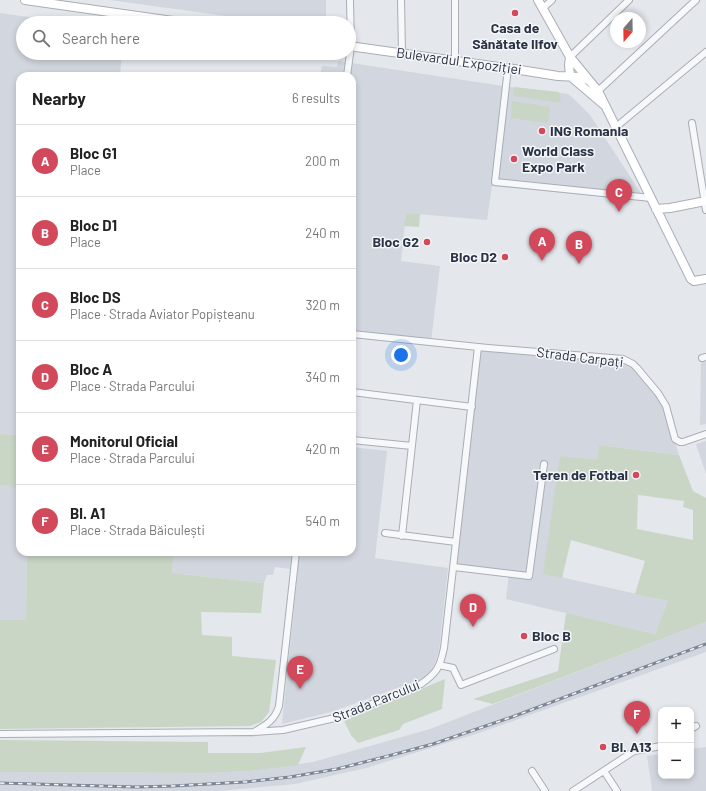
<!DOCTYPE html>
<html lang="en">
<head>
<meta charset="utf-8">
<style>
	body { margin:0; font-family:Barlow,sans-serif; background:#f2f2f2; color:#222 }
	.controls { position:absolute; right:12px; bottom:12px; display:grid; overflow:hidden; border-radius:8px; box-shadow:0 2px 6px #0003 }
	.controls button { width:36px; height:36px; display:grid; place-items:center; padding:0; border:0; border-bottom:1px solid #e0e0e0; background:#fff; color:#222; font:20px sans-serif }
	.compass { position:absolute; left:610px; top:12px; width:36px; height:36px; border-radius:50%; background:#fff; box-shadow:0 2px 6px #0003; rotate:200deg }
	.you { position:absolute; left:401px; top:355px; width:14px; height:14px; margin:-10px; border:3px solid #fff; border-radius:50%; background:#1a73e8; box-shadow:0 0 0 6px #1a73e833 }
	.badge { display:grid; place-items:center; width:26px; height:26px; border-radius:50%; background:#d1495b; color:#fff; font-size:13px; font-weight:700 }
	.pin { position:absolute; translate:-50% -33px; filter:drop-shadow(0 1px 2px #0008) }
	.pin::after { content:''; position:absolute; top:21px; width:14px; height:12px; background:inherit; clip-path:polygon(0 0,100% 0,50% 100%) }
	.list { margin:0; padding:0; list-style:none }
	h2 { display:flex; justify-content:space-between; align-items:center; height:52px; margin:0; padding:0 16px; font-size:17px }
	h2 small { font-size:13px; font-weight:400; color:#767676 }
	.list li { display:grid; grid-template-columns:26px 1fr auto; gap:12px; align-items:center; box-sizing:border-box; height:72px; padding:0 16px; border-top:1px solid #e0e0e0 }
	.list b { display:block; font-size:15px; white-space:nowrap }
	.list p { margin:0; font-size:13px; white-space:nowrap; color:#767676 }
	.list em { font-size:13px; font-style:normal; color:#767676 }
	.icon { flex:none; width:22px; height:22px; fill:none; stroke:currentColor; stroke-width:2; stroke-linecap:round; stroke-linejoin:round }
	.map { position:relative; flex:none; width:706px; height:791px; overflow:hidden }
	.search { position:absolute; background:#fff; box-shadow:0 2px 6px #0003; left:16px; top:16px; width:340px; height:44px; display:flex; align-items:center; gap:10px; box-sizing:border-box; padding:0 14px; border-radius:22px; color:#767676; font-size:15px }
	.panel { position:absolute; background:#fff; box-shadow:0 2px 6px #0003; left:16px; top:72px; width:340px; height:484px; border-radius:12px }
	.map>svg:first-child { display:block }
</style>
</head>
<body>
<div class="map">
<svg width="706" height="791" viewBox="0 0 706 791">
	<rect width="100%" height="100%" fill="#e4e7ec"/>
	<path fill="#d2d6de" d="M110,0H326V23H276Z
		M0,13L71,23H23V53H122L120,76H20V438L0,434Z
		M338,61L503,86L561,93L568,94L574,99L590,115L646,201L492,186L487,220L406,213L401,261L440,266L431,342L352,336V76H320L322,66L337,67Z
		M478,347L627,361L663,400L679,455L599,445L597,460L543,573L668,601L655,634L506,599L509,573L454,567Z
		M706,360V424L700,425L701,361Z
		M706,441V474L696,444Z
		M352,447L387,451L375,558L448,568L439,651L433,668L425,678L331,712L282,724L298,570L275,567L273,575H267L264,583L172,573L174,552H352Z
		M0,485H10L14,486L17,489L20,496V552H27L26,620H0Z
		M706,622V652L479,733L366,768L295,784L219,791H0V772L208,773L250,771L313,762L430,729Z
		M706,747V791H652L651,782L647,756L661,754V776H691V749Z"/>
	<path fill="#c9d6c5" fill-rule="evenodd" d="M514,87L559,92L561,103L513,96Z
		M512,101L550,107L548,123L511,118Z
		M406,213L420,214L419,227L404,226Z
		M0,434L20,436V496C16,484 10,485 0,485Z
		M599,445L679,455L693,491L706,498V622L493,704L473,699L558,671L566,613L655,634L668,601L635,594L645,561L571,540L562,578L543,574L560,456L597,460ZM638,495L684,501L683,507L693,510V540L637,529Z
		M27,552H174L172,573L264,583L261,613L201,612L202,635L232,637V656L276,660L269,712L261,722L250,726L0,729V620H26Z
		M445,679L442,709L403,724L399,730L358,743L351,735L344,721Z
		M0,740L208,742V753H260L306,747L298,765L250,771L208,773L0,772Z"/>
	<g fill="none" stroke-linecap="round" stroke-linejoin="round">
		<g stroke="#a9aeb7" stroke-width="8">
			<path id="street" d="M401,0L402,53
				M455,0V61
				M543,8L552,0
				M570,57L629,0
				M508,68L495,182L651,198
				M347,76L351,46L350,0
				M598,91L696,0
				M692,123L706,210
				M616,127L706,52
				M352,334L488,348L623,359L633,364L637,368L658,393L666,406L675,439L680,442H683L706,434
				M702,358L706,357
				M352,392L472,407
				M352,440L412,446
				M385,533L456,542
				M402,536L417,400
				M454,567L529,576L544,464
				M439,665L453,668L461,685L554,649
				M691,729L696,726
				M254,732C266,725 275,720 279,706L296,552
				M0,734L253,732L283,730L339,717L421,684C437,673 440,667 444,648L478,347
				M532,771L545,791
				M604,771L617,791
				M573,791L634,751L661,746"/>
		</g>
		<g stroke="#a9aeb7" stroke-width="10">
			<path id="secondary" d="M25,0L187,23
				M538,0L570,57L598,91L691,279L694,281L706,279
				M349,46L514,69L558,76L579,77L588,80
				M570,57L569,65L570,76L603,104
				M656,209L670,208L706,201"/>
		</g>
		<use href="#street" stroke="#f7f8fa" stroke-width="6"/>
		<use href="#secondary" stroke="#fff" stroke-width="8"/>
		<g stroke="#7d8696" stroke-width="3">
			<path id="rail" d="M0,783L136,787L173,786L245,782L290,777L337,769L392,755L433,744L512,717L706,644"/>
		</g>
		<use href="#rail" stroke="#f4f6f9" stroke-width="1.5" stroke-dasharray="4.5" stroke-linecap="butt"/>
	</g>
	<g fill="#d1495b" stroke="#f4f6f9" stroke-width="1.5">
		<circle cx="515" cy="13" r="4"/>
		<circle cx="542" cy="131" r="4"/>
		<circle cx="514" cy="159" r="4"/>
		<circle cx="427" cy="242" r="4"/>
		<circle cx="505" cy="257" r="4"/>
		<circle cx="636" cy="475" r="4"/>
		<circle cx="524" cy="636" r="4"/>
		<circle cx="603" cy="747" r="4"/>
	</g>
	<g text-anchor="middle" stroke-width="3" stroke-linejoin="round" paint-order="stroke">
		<g font-size="14" font-weight="bold" fill="#2b3445" stroke="#f4f6f9" text-anchor="start">
			<text x="515" y="33" text-anchor="middle">Casa de<tspan x="515" dy="16">Sănătate Ilfov</tspan></text>
			<text x="550" y="136">ING Romania</text>
			<text x="522" y="156">World Class<tspan x="522" dy="16">Expo Park</tspan></text>
			<text x="419" y="247" text-anchor="end">Bloc G2</text>
			<text x="497" y="262" text-anchor="end">Bloc D2</text>
			<text x="628" y="480" text-anchor="end">Teren de Fotbal</text>
			<text x="532" y="641">Bloc B</text>
			<text x="611" y="752">Bl. A13</text>
		</g>
		<g font-size="14" fill="#2b3445" stroke="#f4f6f9">
			<text transform="translate(459 61) rotate(8)" y="5">Bulevardul Expoziției</text>
			<text transform="translate(580 357) rotate(7)" y="5">Strada Carpați</text>
			<text transform="translate(376 701) rotate(-22)" y="5">Strada Parcului</text>
		</g>
	</g>
</svg>
<div class="controls">
<button>+</button>
<button>−</button>
</div>
<svg class="compass" viewBox="-18 -18 36 36"><path d="M0-13l5 13h-10z" fill="#e53935"/><path d="M0 13l5-13h-10z" fill="#767676"/></svg>
<div class="you"></div>
<div class="pin badge" style="left:542px;top:261px">A</div>
<div class="pin badge" style="left:579px;top:264px">B</div>
<div class="pin badge" style="left:619px;top:212px">C</div>
<div class="pin badge" style="left:473px;top:627px">D</div>
<div class="pin badge" style="left:300px;top:689px">E</div>
<div class="pin badge" style="left:637px;top:734px">F</div>
<div class="search"><svg class="icon" aria-label="search" viewBox="0 0 24 24"><circle cx="10" cy="10" r="6"/><path d="M15 15l6 6"/></svg>Search here</div>
<section class="panel">
<h2>Nearby<small>6 results</small></h2>
<ul class="list">
<li><span class="badge">A</span><div><b>Bloc G1</b><p>Place</p></div><em>200 m</em></li>
<li><span class="badge">B</span><div><b>Bloc D1</b><p>Place</p></div><em>240 m</em></li>
<li><span class="badge">C</span><div><b>Bloc DS</b><p>Place · Strada Aviator Popișteanu</p></div><em>320 m</em></li>
<li><span class="badge">D</span><div><b>Bloc A</b><p>Place · Strada Parcului</p></div><em>340 m</em></li>
<li><span class="badge">E</span><div><b>Monitorul Oficial</b><p>Place · Strada Parcului</p></div><em>420 m</em></li>
<li><span class="badge">F</span><div><b>Bl. A1</b><p>Place · Strada Băiculești</p></div><em>540 m</em></li>
</ul>
</section>
</div>
</body>
</html>
